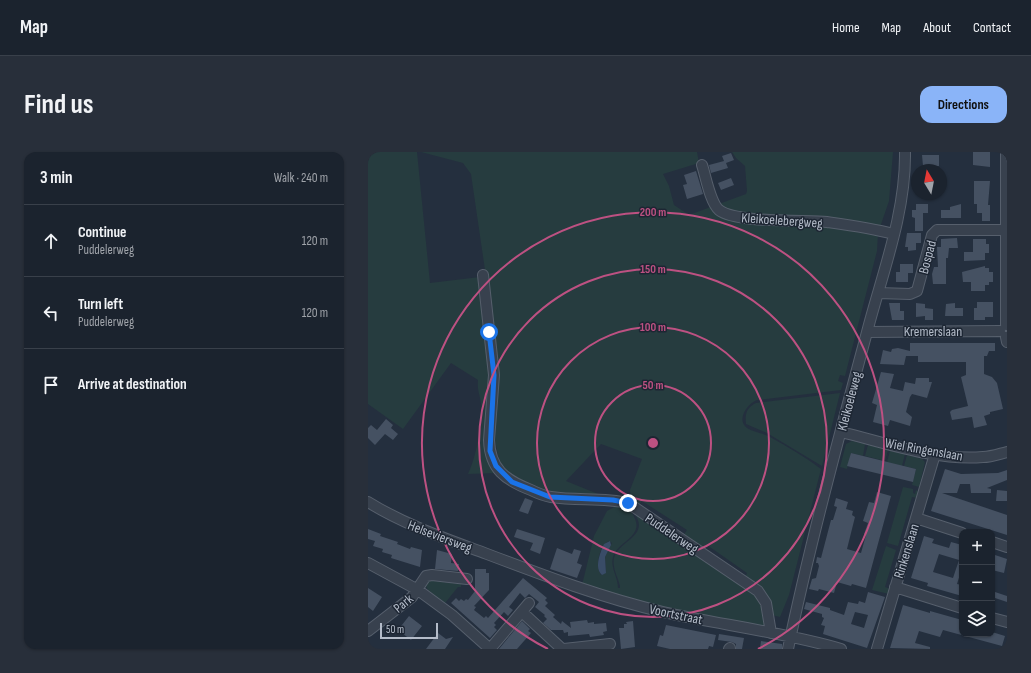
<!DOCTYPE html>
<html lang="en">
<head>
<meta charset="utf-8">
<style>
	body { margin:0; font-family:"Sofia Sans Condensed",sans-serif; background:#282f3a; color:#f1f3f6 }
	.controls { position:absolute; right:12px; bottom:12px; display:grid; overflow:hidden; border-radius:8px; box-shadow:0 1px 3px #0004 }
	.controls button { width:36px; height:36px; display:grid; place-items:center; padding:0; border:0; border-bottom:1px solid #39404a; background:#1b232e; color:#f1f3f6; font:20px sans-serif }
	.compass { position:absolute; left:543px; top:12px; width:36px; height:36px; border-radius:50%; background:#1b232e; box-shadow:0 1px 3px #0004; rotate:350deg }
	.scale { position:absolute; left:12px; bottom:10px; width:58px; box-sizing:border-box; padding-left:4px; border:2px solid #b4bcc9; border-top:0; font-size:11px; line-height:14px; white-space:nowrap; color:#b4bcc9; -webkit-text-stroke:3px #1d2633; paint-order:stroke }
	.stop { position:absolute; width:12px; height:12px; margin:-9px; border:3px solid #1a73e8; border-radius:50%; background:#fff }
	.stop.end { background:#1a73e8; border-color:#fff; box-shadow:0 1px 4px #0008 }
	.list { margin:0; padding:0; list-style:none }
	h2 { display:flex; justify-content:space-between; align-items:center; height:52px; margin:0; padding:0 16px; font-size:17px }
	h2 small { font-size:13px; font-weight:400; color:#a0a4aa }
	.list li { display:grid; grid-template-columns:26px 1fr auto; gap:12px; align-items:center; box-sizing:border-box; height:72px; padding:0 16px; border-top:1px solid #39404a }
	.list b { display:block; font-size:15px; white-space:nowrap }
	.list p { margin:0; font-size:13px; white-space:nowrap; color:#a0a4aa }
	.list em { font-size:13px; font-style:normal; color:#a0a4aa }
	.icon { flex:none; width:22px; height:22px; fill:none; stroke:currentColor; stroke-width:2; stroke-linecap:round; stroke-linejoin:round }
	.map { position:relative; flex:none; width:639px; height:497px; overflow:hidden; border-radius:12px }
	header { display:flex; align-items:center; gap:24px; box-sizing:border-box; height:56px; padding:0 20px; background:#1b232e; border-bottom:1px solid #39404a }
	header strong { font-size:19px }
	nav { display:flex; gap:22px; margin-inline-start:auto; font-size:14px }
	.intro { display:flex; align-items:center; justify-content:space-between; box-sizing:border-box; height:96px; padding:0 24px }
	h1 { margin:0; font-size:28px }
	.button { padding:10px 18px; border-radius:12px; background:#8ab4f8; color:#111; font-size:14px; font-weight:700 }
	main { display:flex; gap:24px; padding:0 24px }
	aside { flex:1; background:#1b232e; border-radius:12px; box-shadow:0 1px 3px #0004 }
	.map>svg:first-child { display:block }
</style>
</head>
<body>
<header>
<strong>Map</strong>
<nav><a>Home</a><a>Map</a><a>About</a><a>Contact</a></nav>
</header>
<div class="intro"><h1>Find us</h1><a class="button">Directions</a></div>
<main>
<aside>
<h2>3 min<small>Walk · 240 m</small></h2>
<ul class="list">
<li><svg class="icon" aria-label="ahead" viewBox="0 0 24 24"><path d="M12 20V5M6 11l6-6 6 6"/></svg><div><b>Continue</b><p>Puddelerweg</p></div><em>120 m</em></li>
<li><svg class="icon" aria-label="left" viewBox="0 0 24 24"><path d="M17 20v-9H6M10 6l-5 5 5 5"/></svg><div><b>Turn left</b><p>Puddelerweg</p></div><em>120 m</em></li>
<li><svg class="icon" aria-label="arrive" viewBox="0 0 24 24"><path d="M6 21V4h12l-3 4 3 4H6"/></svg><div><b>Arrive at destination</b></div></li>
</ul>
</aside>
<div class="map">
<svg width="639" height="497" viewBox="0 0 639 497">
	<rect width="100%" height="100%" fill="#242f3e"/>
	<path fill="#263c3f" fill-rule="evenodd" d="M0,0H49L62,131L112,125L122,215L118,267L129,321L100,322C108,306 115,271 113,252C112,242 109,239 110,228L83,211L35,277L0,252Z
		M53,0H329L331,11L295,22L301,34L306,53L321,63L378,42L379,39L377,14L368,6L364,0H525L521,49L510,81L509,99L477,224L472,223L470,229L475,231L473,238L389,248C379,252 368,268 379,276C385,280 395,281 402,285C420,295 437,305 453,317L421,443L412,465L404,463L377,426L379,421L339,393L336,398L315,384L319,378L274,349L270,354L263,347L262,338L274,307L233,292L198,329L230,342L221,344L176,340L138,321L131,308L127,288L130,207L103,22L95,11Z
		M472,241L454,314L399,281L378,272C377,262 378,256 388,251Z
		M484,289L497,292L495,304L483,301L479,317L472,315L478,292Z
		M500,293L520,298L517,309L497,304Z
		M522,299L537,302L534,314L519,310Z
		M539,303L554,307L557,310L551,335L544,333L548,317L536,314Z
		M535,335L545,337V341L547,342L548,338L552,341L550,346L544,345L530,394L519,391Z
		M252,352C260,356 264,359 267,367C275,385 249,390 245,405C242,416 250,425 250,436H252V434C250,425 244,416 246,406C252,387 285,384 264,358L392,447L398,473L396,475L262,449L214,433L226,384L239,359ZM241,389L244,391L237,405L238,420L233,423C227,414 231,394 241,389Z
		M518,394L528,398L517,435L522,437L521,442L504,438Z
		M65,427L67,429L91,432L93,431V435H90L77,451L60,438L57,432L58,429Z"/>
	<path fill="#394c67" d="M242,389L243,393L237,405L238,421L234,423C226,416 232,401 236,392Z"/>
	<path fill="#455162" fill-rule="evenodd" d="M605,0H622V15L605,13Z
		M363,1L366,8L358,11L360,16L343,21L341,13L356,9L354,4Z
		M554,3H571V14H555Z
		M328,19L335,42L319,47L315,33L319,32L316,23Z
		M363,26L366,33L353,38L350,31Z
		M606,29H622L620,53H622V69H614V61H609V52H606Z
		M548,52H560V61H555V79H547V66L544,65V58H548Z
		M593,52V66H573V58H582V55Z
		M539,81H553V91H548V98L540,99V95H537Z
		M589,86L590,96H581L580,106H578V132H565L564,122L566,115H570L569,95H573V87Z
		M605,87H618V92H621V101H617V108L596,109V100H605Z
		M532,112H545V121H540V130H528V120H532Z
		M617,114V116H621V120H625V130H621V133H617V139H603V130H595L594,120Z
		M609,150H625V165H617V168H606V156H609Z
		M521,151H532V159H536V168H524Z
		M548,151L557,152V156L565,157V168H557V164L548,165Z
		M587,151V156H595V164H577L578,152Z
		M542,191H627V199H621L619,204H616V222L624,225L629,231L635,257L622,260V262L616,264L619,273L606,276L604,265L584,268L582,260L584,258L600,254L593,225L598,223V210H550V204H538L536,213L512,212L515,198L523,200L524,197L530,196L542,199Z
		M513,220L526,222L522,236L535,239L537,230L547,232L548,226H561V230H564L559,246L544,242L542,245L538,260L544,265L542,274L522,268L520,274L505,270L509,253L504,251Z
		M18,267L25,273L23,276L30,282L25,288L17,282L7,293L0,286V276L3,273L9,278Z
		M483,301L548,317L545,330L479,314Z
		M577,317L593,322L630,321L639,318V328L619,336L623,337V341H603L602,332H592L589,341H574L639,363V383L563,359Z
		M629,338L639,339V349H628Z
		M509,340L523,344L498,436L484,432L483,434L469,430L466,441L451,437L450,439L441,437L444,427L448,426L451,414L450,411H448L449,405L453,406L463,368H465L469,355L466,354L468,346L480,350L478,357L485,359L484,363L487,365L479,397L493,401L498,383L496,382L500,371L495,369L501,350L506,351Z
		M157,346L165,349L160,362L151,359Z
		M0,377L13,382L12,384L30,390L29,392L42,397L43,395L54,398L52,415L23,406L24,403L14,400L15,397L5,394L7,389L0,387Z
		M149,377L177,386L172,402L162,398L165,391L146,385Z
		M556,384L566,387L564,391L581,396L583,390L594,393V416L589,432L594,433V444L559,434L560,431L543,426ZM571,402L591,408L585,426L565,420Z
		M189,396L204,402L206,397L213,399L209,411L214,413L209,426L182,417Z
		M69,398L84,402L83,411L91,412L90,419L67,417Z
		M624,402L639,407L636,421L624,418Z
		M107,417H118V421H121V438L106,454L108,455L106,458L116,466L118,464L120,466L155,426L179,446L177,448L180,451L177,454L187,463L185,465L193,472L194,469L203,476L202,470L219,468L220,471L226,470V472L238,471L239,479L235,480L236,483L222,485L221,482L200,484V480L196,481L195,478H183L175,471L179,467L176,464L177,463L167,455L171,450L161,442L157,446L152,441L141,455L145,458L140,464L136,460L126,471L128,473L126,475L129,478L122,486L83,451L88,446L91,449L93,447L96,449L98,447L100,448L107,439Z
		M0,436L14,445L5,459L0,455Z
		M624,439L639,444V450L624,445Z
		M500,440L517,445L499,496L455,482L457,474L453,473L456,466L454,465V462L436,457L438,450L462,456V458L476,463L480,450L490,452L491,449L497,451ZM487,460L500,463L496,476L483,472Z
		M535,453L562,461V459L594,468V482H624V480L637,484L634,494L575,478L572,485L551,479L547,491L562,495V497L522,496Z
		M41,464L54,474L43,488L30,478Z
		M154,469L162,477L160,479L163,481L149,497H131Z
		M265,469L267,495L253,497L251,476H256V472H259L258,470Z
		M298,473L348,483L345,495L341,494L340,497H302L289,494L292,483L295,484Z
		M70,481L78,487L85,485L77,497H58Z
		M351,482L376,486L374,497H368V492L364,490L350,488Z
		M393,489L414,492V497H392Z"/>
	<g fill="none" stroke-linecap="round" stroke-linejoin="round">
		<g stroke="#565f6c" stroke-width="12">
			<path id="minor" d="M638,0V173
				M334,13C338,25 342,50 351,58C367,71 436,68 459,70C481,73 504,76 525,82
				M115,123L126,223L121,288C122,317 137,328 163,338C169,341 176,344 183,345C209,349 235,345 260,351L390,439L398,451L403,481
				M510,141L542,142L549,139L564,83L569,78H637
				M499,180L632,179
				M638,185L639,190
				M473,280C519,291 567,309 615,305C623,305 631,302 639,300
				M0,350C37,373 79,387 119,402C177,424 235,446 295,460C354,473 415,480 473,497
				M548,366L594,381
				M624,390L639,395
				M0,411L50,438L84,463L122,497
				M527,435L594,456
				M154,460L194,497
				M624,466L639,470
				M0,479L44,445L58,424L64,423L99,427
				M122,497L161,451
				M196,497L242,492
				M361,497L362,496
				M420,497C442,391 471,285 499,180C514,122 538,61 537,0
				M509,497L567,302"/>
		</g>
		<use href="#minor" stroke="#38414e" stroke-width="10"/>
	</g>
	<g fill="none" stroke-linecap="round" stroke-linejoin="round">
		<path stroke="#1a73e8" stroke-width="5" d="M121,180L126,223L122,299L128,314L144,330L182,345L245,348L260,351"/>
	</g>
	<g fill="none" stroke="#bd5182" stroke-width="2">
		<circle cx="285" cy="291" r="58"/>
		<circle cx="285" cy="291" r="116"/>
		<circle cx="285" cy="291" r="174"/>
		<path d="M180 497A231 231 0 1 1 390 497"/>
	</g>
	<g text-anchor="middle" stroke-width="3" stroke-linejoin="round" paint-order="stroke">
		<g font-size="14" fill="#b4bcc9" stroke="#1d2633">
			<text transform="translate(414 68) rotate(4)" y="5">Kleikoelebergweg</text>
			<text transform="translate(559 105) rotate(-75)" y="5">Bospad</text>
			<text x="565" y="184">Kremerslaan</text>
			<text transform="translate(481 249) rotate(-75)" y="5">Kleikoeleweg</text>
			<text transform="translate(556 297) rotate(10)" y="5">Wiel Ringenslaan</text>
			<text transform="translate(304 381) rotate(34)" y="5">Puddelerweg</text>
			<text transform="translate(72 384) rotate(21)" y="5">Helseviersweg</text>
			<text transform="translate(538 399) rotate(-73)" y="5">Rinkenslaan</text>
			<text transform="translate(35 451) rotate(-40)" y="5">Park</text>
			<text transform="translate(308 462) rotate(12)" y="5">Voortstraat</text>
		</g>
	</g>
	<circle cx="285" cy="291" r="6" fill="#bd5182" stroke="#1d2633" stroke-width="2"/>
	<g font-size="12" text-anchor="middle" font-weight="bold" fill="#bd5182" stroke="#1d2633" stroke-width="3" stroke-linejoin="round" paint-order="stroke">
		<text x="285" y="64">200 m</text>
		<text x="285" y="121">150 m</text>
		<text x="285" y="179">100 m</text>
		<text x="285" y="237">50 m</text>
	</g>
</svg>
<div class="controls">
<button>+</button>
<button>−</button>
<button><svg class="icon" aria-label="layers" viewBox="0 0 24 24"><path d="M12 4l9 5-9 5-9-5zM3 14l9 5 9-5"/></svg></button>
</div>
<svg class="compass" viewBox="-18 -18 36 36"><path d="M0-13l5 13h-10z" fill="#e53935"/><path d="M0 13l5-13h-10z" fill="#a0a4aa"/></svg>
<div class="scale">50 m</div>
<div class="stop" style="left:121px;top:180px"></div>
<div class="stop end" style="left:260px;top:351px"></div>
</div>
</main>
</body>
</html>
